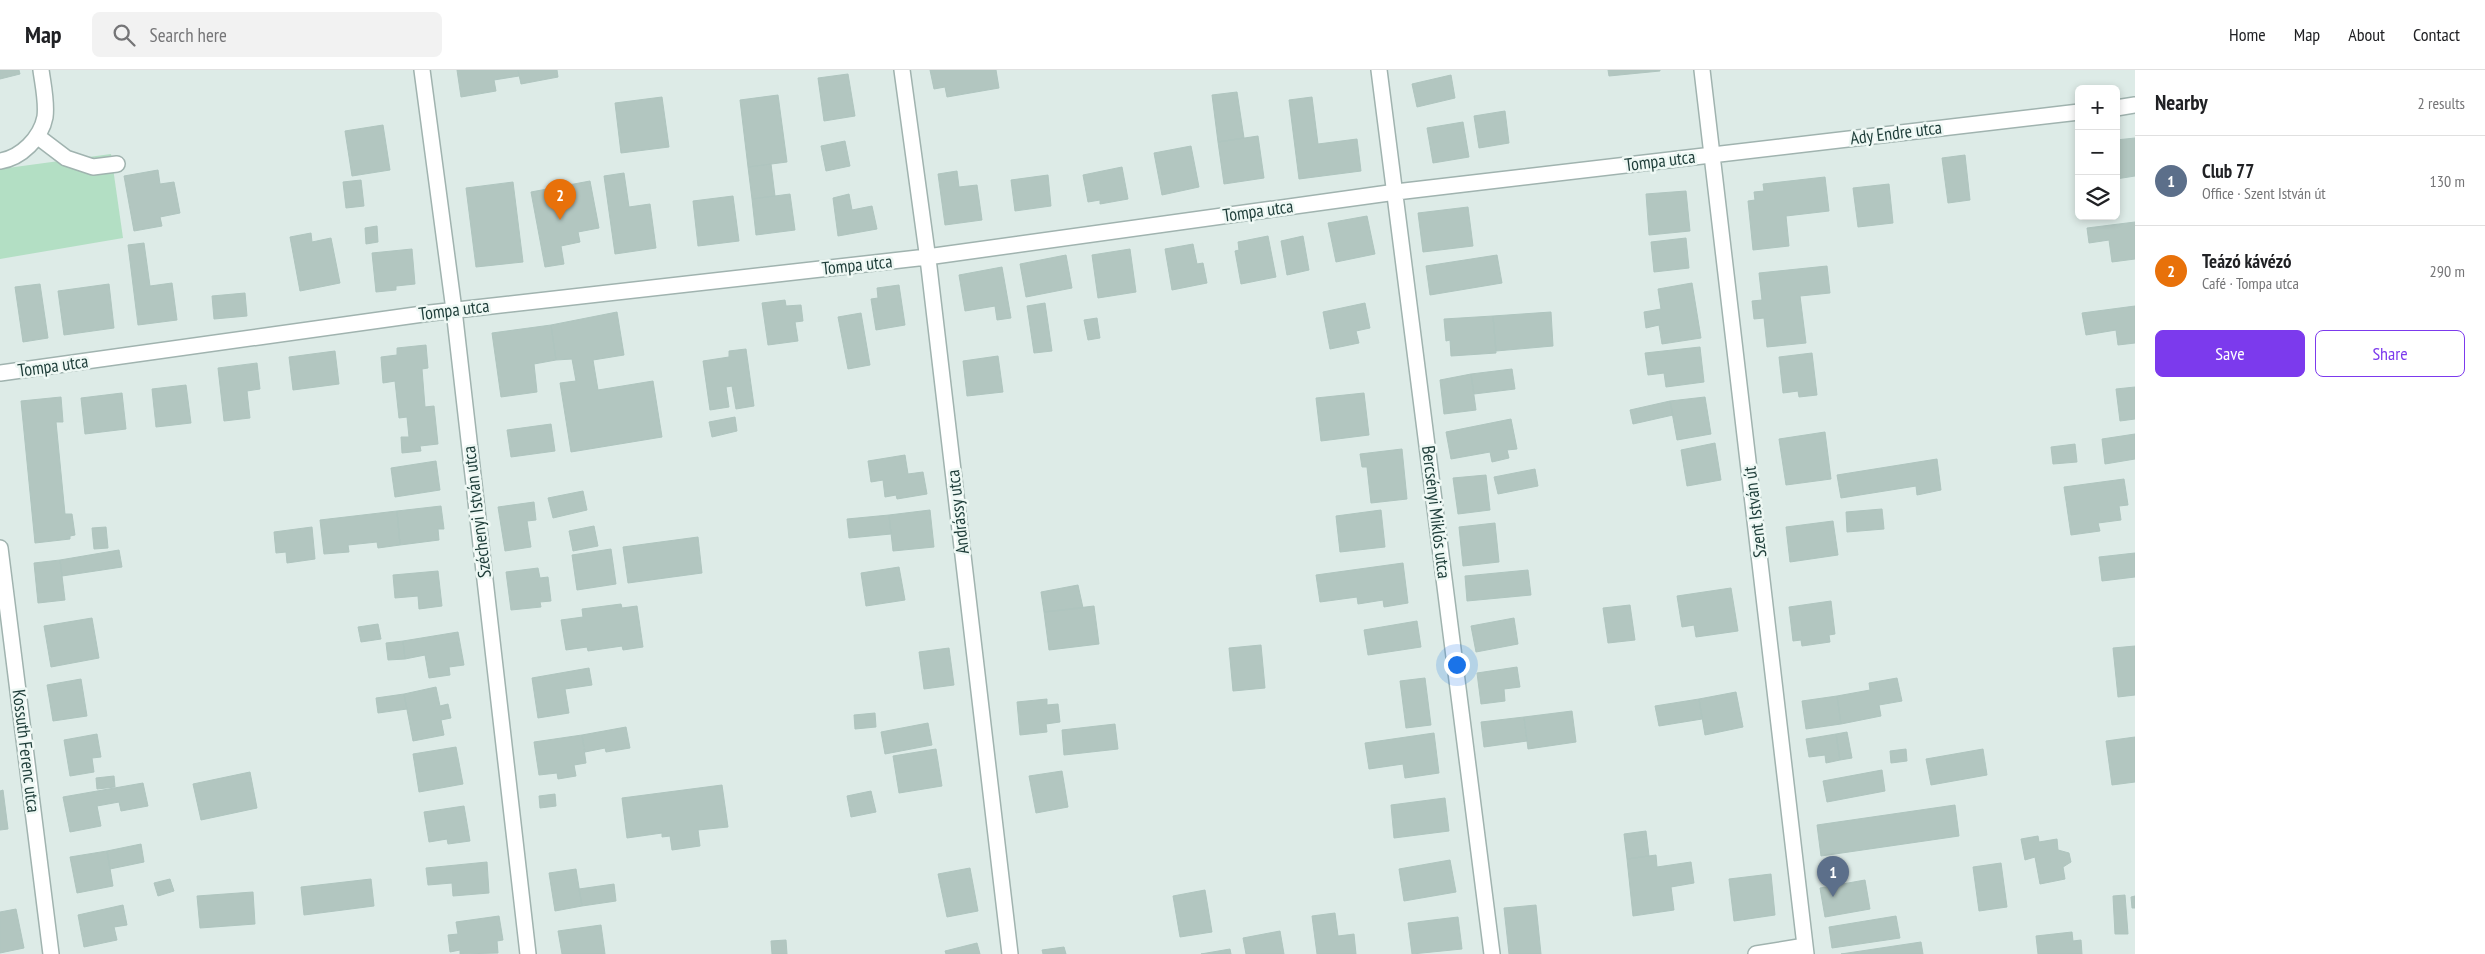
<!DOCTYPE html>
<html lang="en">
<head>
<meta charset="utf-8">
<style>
	body { margin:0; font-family:"PT Sans Narrow",sans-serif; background:#f2f2f2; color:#202124 }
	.controls { position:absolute; right:15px; top:15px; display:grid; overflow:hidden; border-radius:8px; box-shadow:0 2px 8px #0003 }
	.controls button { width:45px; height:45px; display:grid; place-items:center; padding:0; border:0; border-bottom:1px solid #e0e0e0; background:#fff; color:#202124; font:25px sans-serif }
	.you { position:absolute; left:1456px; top:594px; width:18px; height:18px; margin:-12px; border:4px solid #fff; border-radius:50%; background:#1a73e8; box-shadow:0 0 0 8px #1a73e833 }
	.badge { display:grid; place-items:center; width:32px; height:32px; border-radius:50%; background:#7c3aed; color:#fff; font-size:16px; font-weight:700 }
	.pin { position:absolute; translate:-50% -41px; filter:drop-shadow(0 1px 2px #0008) }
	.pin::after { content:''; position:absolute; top:26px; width:18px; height:15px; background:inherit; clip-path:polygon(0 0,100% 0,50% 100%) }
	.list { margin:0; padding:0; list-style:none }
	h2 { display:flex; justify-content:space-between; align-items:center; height:65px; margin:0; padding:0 20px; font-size:21px }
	h2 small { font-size:16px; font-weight:400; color:#757577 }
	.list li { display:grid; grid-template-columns:32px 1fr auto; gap:15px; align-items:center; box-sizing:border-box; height:90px; padding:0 20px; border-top:1px solid #e0e0e0 }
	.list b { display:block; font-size:19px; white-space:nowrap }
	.list p { margin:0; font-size:16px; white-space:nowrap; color:#757577 }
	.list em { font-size:16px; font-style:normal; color:#757577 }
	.actions { display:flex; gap:10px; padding:15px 20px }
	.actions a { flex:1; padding:11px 0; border:1px solid #7c3aed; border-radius:8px; text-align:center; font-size:18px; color:#7c3aed }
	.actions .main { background:#7c3aed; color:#fff }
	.icon { flex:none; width:28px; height:28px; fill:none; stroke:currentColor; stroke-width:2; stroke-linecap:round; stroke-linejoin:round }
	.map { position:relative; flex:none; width:2135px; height:884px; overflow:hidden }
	header { display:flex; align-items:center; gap:30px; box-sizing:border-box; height:70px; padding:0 25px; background:#fff; border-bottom:1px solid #e0e0e0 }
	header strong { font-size:24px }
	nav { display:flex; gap:28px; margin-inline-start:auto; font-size:18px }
	.search { width:350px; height:45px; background:#f2f2f2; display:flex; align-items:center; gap:12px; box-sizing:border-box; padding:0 18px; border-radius:8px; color:#757577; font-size:19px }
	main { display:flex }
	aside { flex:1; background:#fff }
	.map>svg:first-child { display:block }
</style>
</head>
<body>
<header>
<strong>Map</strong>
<div class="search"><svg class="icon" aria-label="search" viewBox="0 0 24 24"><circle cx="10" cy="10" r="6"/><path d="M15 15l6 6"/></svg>Search here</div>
<nav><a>Home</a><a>Map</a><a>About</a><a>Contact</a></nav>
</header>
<main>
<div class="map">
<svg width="2135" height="884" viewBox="0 0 2135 884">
	<rect width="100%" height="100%" fill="#ddebe7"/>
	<path fill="#b3dfc4" d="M111,84L123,168L0,189V99Z"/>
	<path fill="#b2c6c0" stroke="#afc5bf" d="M0,0H19L20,4L0,9Z
		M457,0H518L519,6L494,10L496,21L461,27Z
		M518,0H557L558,7L521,14Z
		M930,0H996L999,18L947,27L945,17L934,19Z
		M1608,0H1660V1L1609,6Z
		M848,4L855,46L824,51L818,8Z
		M1451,5L1455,28L1417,37L1412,14Z
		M1237,22L1244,68L1218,72L1212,25Z
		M778,25L787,92L748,97L740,30Z
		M662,27L669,77L621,83L615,33Z
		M1312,27L1318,74L1357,69L1361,101L1299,109L1289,30Z
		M1505,41L1509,73L1479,78L1474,46Z
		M1463,52L1469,87L1433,93L1427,58Z
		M383,55L390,100L352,106L345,61Z
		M1258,66L1264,108L1224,114L1218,72Z
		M2135,68V106L2116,109V70Z
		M845,71L850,96L826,101L821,76Z
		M1191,76L1199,117L1162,125L1154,83Z
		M1965,85L1970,130L1948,133L1942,88Z
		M771,94L775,126L752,129L748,97Z
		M1122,97L1128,129L1100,134V130L1088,132L1083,105Z
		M158,100L160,114L174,112L180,143L160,147L162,156L134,161L124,106Z
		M957,101L959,117L977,115L982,150L945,155L938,104Z
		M624,103L629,137L650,134L656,178L615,184L604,106Z
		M1048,105L1051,136L1015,141L1011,110Z
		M1825,107L1829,141L1786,146L1789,176L1753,180L1748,131L1755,130L1754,122L1764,121L1763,114Z
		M361,110L364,136L346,138L343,112Z
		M590,111L599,158L578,162L580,172L561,176L564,194L545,197L531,122Z
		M513,112L523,192L476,197L466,118Z
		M1889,114L1893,153L1858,157L1853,118Z
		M1686,121L1690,161L1649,165L1646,124Z
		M790,124L795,160L756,165L752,129Z
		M849,124L852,140L872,136L877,159L838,166L833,128Z
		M733,126L739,171L698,176L693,131Z
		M1468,137L1473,176L1423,182L1418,143Z
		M1367,146L1375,184L1336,192L1328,153Z
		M2135,152V189L2112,192L2109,170L2089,173L2087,158Z
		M377,156L378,172L366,174L365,158Z
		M311,163L312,172L331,168L340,213L300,221L290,167Z
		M1268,166L1276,207L1241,214L1235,181L1239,180L1238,172Z
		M1303,166L1309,200L1287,205L1281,171Z
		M1686,168L1689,198L1654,202L1651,172Z
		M144,173L150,216L172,213L177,250L138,255L128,175Z
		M1193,174L1197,194L1203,193L1207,213L1172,220L1165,179Z
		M412,179L415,214L396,216V220L376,222L372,183Z
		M1130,179L1136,222L1098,228L1092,185Z
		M1066,185L1072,218L1026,227L1020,194Z
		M1497,185L1502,213L1430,225L1426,196Z
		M1827,196L1830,223L1800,226L1806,273L1767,277L1764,248L1754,249L1752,231L1762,230L1759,203Z
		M1002,197L1011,248L997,250L995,236L965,241L959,205Z
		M1692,213L1701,268L1662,274L1659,255L1646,258L1644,242L1661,239L1658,219Z
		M40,214L48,268L23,272L15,217Z
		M109,214L114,258L64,265L58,221Z
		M899,215L905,255L876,260L871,229L878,228L877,218Z
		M245,223L247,246L214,249L212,226Z
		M785,230L786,236L801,235L803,251L795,252L798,271L768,275L762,233Z
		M1045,233L1052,281L1034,283L1027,236Z
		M1365,233L1370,258L1356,261L1359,273L1330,279L1323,242Z
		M2135,236V273L2118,275L2116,260L2086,265L2082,243Z
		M617,242L624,285L593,290L598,320L653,311L662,367L571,382L560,313L576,311L572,289L556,290L551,255Z
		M1551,242L1553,276L1496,281L1493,246Z
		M861,243L870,295L848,299L838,247Z
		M1493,246L1496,283L1451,286L1450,270L1446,271L1444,249Z
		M1097,248L1100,268L1088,270L1084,250Z
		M551,255L556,290L534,294L537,322L501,327L492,263Z
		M426,275L428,298L422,299L425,337L434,336L438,374L420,376L421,381L402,383L401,367H409L407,347L399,348L395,311L383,313L381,287L397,285V278Z
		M1700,277L1704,312L1666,317L1664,303L1648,305L1645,283Z
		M746,279L754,336L736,339L732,316L726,317L729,337L710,340L703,291L729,287V281Z
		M335,281L339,314L293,320L289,287Z
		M1812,283L1817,325L1799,327L1798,321L1783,323L1779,287Z
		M998,286L1003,322L967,326L963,291Z
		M257,293L260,319L247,321L250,348L224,351L218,298Z
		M1512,299L1515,319L1474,324L1471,304Z
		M1471,304L1476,340L1444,344L1440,310Z
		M186,315L191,353L156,357L152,319Z
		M2135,317V349L2120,351L2116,319Z
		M122,323L126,359L85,364L81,328Z
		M1364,323L1369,365L1321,371L1316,328Z
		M61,327L63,352H56L65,444H72L75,465L70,466V469L35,473L21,331Z
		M1705,327L1711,364L1677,370L1670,331Z
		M1670,331L1673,345L1633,354L1630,340Z
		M735,347L737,361L712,367L709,352Z
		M1511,349L1517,379L1507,380L1509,388L1492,392L1490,382L1451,389L1446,362Z
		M551,354L555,381L511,387L507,360Z
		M1825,362L1831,409L1786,415L1779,369Z
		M2135,364V389L2105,394L2102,369Z
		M1715,373L1721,410L1687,416L1681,380Z
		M2075,374L2077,392L2053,394L2051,377Z
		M1402,379L1407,429L1371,433L1367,397H1362L1360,384Z
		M905,385L908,404L923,402L927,424L897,429L896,425L885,427L883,410L871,412L868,391Z
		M1937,389L1941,420L1917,425L1916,416L1841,428L1837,405Z
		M436,391L440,420L395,427L391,398Z
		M1535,399L1538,416L1498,424L1494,407Z
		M1486,405L1490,440L1458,444L1453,408Z
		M2124,409L2128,435L2119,436L2121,450L2098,453L2100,461L2071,465L2064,417Z
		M583,421L587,440L553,448L548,428Z
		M534,432L536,450L527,451L531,477L505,481L498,437Z
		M441,436L444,459H438L439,470L400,475L397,441Z
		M1882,439L1884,459L1847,462L1846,442Z
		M930,440L934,477L893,481L889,445Z
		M1381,440L1385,477L1340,482L1336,446Z
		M397,441L400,475L378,478L377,472L348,475L349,482L324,484L320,450Z
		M889,445L891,464L849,468L847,449Z
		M1833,451L1838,485L1790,492L1786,457Z
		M1495,453L1499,492L1463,496L1459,457Z
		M594,456L598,476L573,481L569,461Z
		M106,457L108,478L94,479L92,458Z
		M312,457L315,489L287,493L286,482L276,483L274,462Z
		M698,467L702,503L628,513L623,477Z
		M611,479L616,514L577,520L572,485Z
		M119,480L122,497L62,506L60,490Z
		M2135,483V507L2102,511L2099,487Z
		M60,490L65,530L38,533L34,493Z
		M1403,493L1408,533L1384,537L1383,530L1358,534L1357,527L1320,532L1316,505Z
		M899,497L905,530L866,536L861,503Z
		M538,498L540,508L548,507L551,531L540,532L541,537L511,540L506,502Z
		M1528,500L1531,525L1467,531L1465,506Z
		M438,501L442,536L419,539L418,526L395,528L393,505Z
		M1078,515L1083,538L1044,542L1041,522Z
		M1731,518L1738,561L1696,567L1694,555L1682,557L1677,526Z
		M1831,531L1835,564L1829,565L1830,572L1802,576L1801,570L1793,571L1789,537Z
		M621,534L622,538L637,536L643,577L623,580L622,576L588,581L587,577L566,580L561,550L583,547L582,539Z
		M1630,535L1635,570L1608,573L1603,538Z
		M1094,536L1099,574L1049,580L1044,542Z
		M92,548L99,588L51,597L44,556Z
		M1514,548L1518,574L1476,582L1471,556Z
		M1417,551L1421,577L1368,585L1364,560Z
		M378,554L381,569L361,572L358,557Z
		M458,562L464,595L449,597L450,605L429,608L425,585L405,589L403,571Z
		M403,571L405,589L388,590L386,573Z
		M1261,575L1265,618L1233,621L1229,578Z
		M2135,576V625L2118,627L2113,578Z
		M949,578L954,615L924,619L919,582Z
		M1517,597L1520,617L1504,619L1505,631L1481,634L1477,603Z
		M589,598L592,615L565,619L569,643L538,648L532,608Z
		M1425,608L1431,655L1406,658L1400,611Z
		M1897,608L1902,631L1879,635L1881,646L1841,654L1837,626L1870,620L1869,613Z
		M81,609L87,646L53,651L47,615Z
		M436,617L440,636L448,634L451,648L441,650L444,665L413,671L404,624Z
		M1736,622L1743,657L1705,665L1699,629Z
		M404,624L407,639L378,643L376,628Z
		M1837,626L1841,654L1806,659L1802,631Z
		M1047,629V635L1058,634L1060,652L1046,654L1047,662L1020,665L1017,632Z
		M1699,629L1702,649L1659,656L1655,636Z
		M1572,641L1576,672L1528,679L1524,647Z
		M875,643L876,657L855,659L854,645Z
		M1524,647L1527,671L1484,677L1481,652Z
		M928,653L932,675L885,684L881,662Z
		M1115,654L1118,679L1064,685L1062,660Z
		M626,657L630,678L606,682L605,678L585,682L582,665Z
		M1847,662L1852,688L1840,690L1836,664Z
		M1434,663L1439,703L1405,708L1403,694L1369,699L1365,673Z
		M97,664L101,687L92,688L94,702L70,706L64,670Z
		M1836,664L1840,690L1826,693L1825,685L1809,687L1806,669Z
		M582,665L586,693L574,695L576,706L558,709L557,703L539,705L534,672Z
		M2135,667V712L2112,715L2106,671Z
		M456,677L463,714L419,722L413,684Z
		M936,679L942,716L899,723L893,686Z
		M1906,679L1907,691L1891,693L1890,681Z
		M1983,679L1987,705L1931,715L1926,689Z
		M1882,700L1885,721L1827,732L1823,711Z
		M1062,701L1068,737L1036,743L1029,706Z
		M250,702L257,738L201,750L193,714Z
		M114,706L115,717L97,719L96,708Z
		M143,713L148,736L121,741L119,732L97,736L101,756L70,762L63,727Z
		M722,715L728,757L698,760L700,776L672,780L670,766L662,767V763L627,768L622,728Z
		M3,720L8,759L0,760V721Z
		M871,721L876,742L851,747L847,726Z
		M555,724L556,736L540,738L539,726Z
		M1445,728L1449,761L1394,768L1391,735Z
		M1955,735L1959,766L1821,786L1817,755Z
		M464,736L470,771L448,774L447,769L429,772L424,742Z
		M1646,761L1649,786L1627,789L1624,764Z
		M2038,766L2039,772L2057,769L2058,780L2069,783L2071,792L2063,797L2065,809L2040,814L2035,787L2025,790L2021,769Z
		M141,774L144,792L110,799L107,781Z
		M107,781L113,816L77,823L70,787Z
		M1656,785L1657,797L1691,792L1694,813L1671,817L1674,840L1633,846L1627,789Z
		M1450,790L1456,822L1404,831L1399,799Z
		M487,792L489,823L453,826L452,813L428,815L426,798Z
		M2001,793L2007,837L1979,841L1973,797Z
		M970,798L978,841L947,847L938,804Z
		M576,799L582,836L555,841L549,803Z
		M1771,804L1775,845L1734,851L1729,809Z
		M170,809L174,821L158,826L154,813Z
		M371,809L374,836L304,845L301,817Z
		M1865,810L1870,839L1825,847L1820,818Z
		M614,814L616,831L582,836L579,819Z
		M1205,820L1212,862L1180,867L1173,826Z
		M253,822L255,854L200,858L197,826Z
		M2125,825L2128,864H2115L2113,826Z
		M2135,826V838H2132L2131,827Z
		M123,835L127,855L114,857L117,870L84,877L78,845Z
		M1536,835L1541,884H1509L1504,838Z
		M16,839L24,878L0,883V842Z
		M1335,843L1338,866L1354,864L1356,884H1317L1312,846Z
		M499,846L503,870L497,871L498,883L460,884V880L450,882L448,865L458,864L456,852Z
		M1896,846L1900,868L1832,878L1829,857Z
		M1458,847L1462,879L1412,884L1408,853Z
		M601,855L605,884H562L558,861Z
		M1280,861L1284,884H1246L1243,868Z
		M2072,862L2073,871L2081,870L2082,884H2038L2036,866Z
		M786,870L787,884H772L771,871Z
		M1921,872L1923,884H1841Z
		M977,873L980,884H946L945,881Z
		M1064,877L1066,884H1043L1042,880Z
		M1230,879L1231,884H1201Z"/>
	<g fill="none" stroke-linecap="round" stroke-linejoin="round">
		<g stroke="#a0b3af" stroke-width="18">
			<path id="minor" d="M422,0L454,240L528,884
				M902,0L929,197L1010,884
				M1379,0L1492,884
				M1702,0L1806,884
				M2116,38L2135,35
				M37,66L66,88L93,97L117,94
				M0,91C21,88 41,68 45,47C47,32 43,15 41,0
				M0,303L430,243L927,187L1396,122L2079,42
				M0,478L51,884
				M1756,884L1805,876"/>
		</g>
		<use href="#minor" stroke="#fff" stroke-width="15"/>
	</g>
	<g text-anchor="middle" stroke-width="5" stroke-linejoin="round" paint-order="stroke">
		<g font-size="18" fill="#1d3c38" stroke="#eef8f4">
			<text transform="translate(1896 63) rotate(-7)" y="6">Ady Endre utca</text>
			<text transform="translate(1660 91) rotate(-7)" y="6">Tompa utca</text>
			<text transform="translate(1258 141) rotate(-8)" y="6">Tompa utca</text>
			<text transform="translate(857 195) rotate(-6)" y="6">Tompa utca</text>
			<text transform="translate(454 240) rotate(-7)" y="6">Tompa utca</text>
			<text transform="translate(53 296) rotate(-8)" y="6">Tompa utca</text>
			<text transform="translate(477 442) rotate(-97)" y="6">Széchenyi István utca</text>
			<text transform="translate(958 442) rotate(-97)" y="6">Andrássy utca</text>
			<text transform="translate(1436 442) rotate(83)" y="6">Bercsényi Miklós utca</text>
			<text transform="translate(1755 442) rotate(-97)" y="6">Szent István út</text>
			<text transform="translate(26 681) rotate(83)" y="6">Kossuth Ferenc utca</text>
		</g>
	</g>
</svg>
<div class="controls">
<button>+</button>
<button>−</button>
<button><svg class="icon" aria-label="layers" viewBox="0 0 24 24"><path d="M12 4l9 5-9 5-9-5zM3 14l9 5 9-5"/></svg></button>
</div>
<div class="you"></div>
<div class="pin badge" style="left:1833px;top:827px;background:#5c6f8a">1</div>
<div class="pin badge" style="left:560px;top:150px;background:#e8710a">2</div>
</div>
<aside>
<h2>Nearby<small>2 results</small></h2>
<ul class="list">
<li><span class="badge" style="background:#5c6f8a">1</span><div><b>Club 77</b><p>Office · Szent István út</p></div><em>130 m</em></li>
<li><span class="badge" style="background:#e8710a">2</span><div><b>Teázó kávézó</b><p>Café · Tompa utca</p></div><em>290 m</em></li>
</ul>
<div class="actions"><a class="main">Save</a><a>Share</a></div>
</aside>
</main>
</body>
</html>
